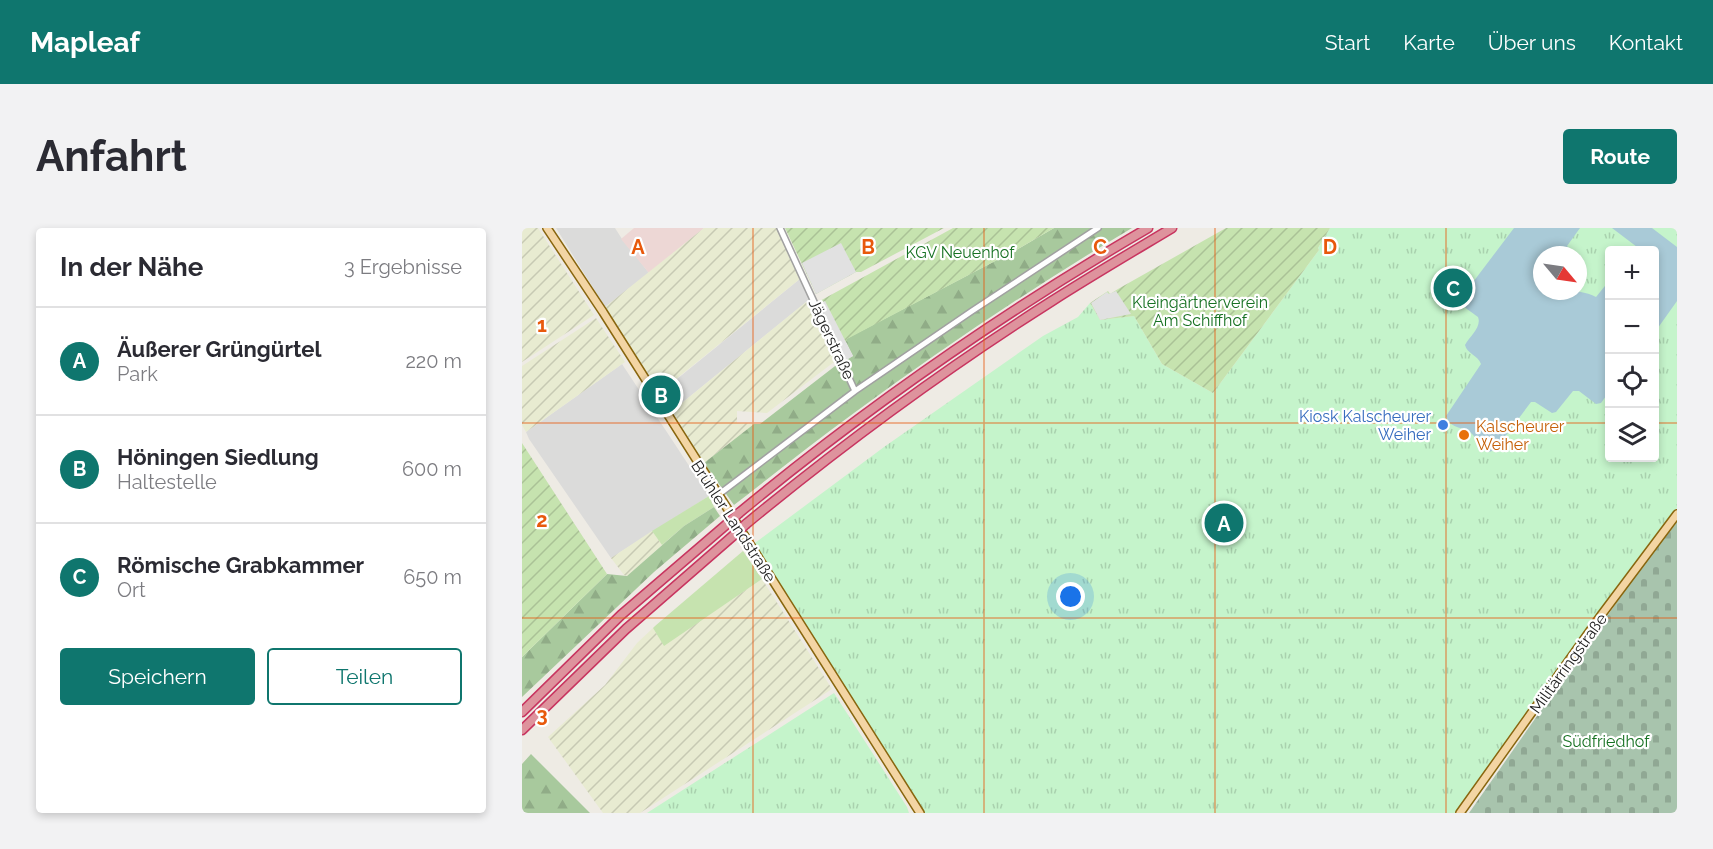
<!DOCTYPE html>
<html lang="de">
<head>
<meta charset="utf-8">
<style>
	body { margin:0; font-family:Raleway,sans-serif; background:#f2f2f3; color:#2b2b33 }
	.controls { position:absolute; right:18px; top:18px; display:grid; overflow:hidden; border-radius:6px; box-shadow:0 3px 9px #0003 }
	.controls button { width:54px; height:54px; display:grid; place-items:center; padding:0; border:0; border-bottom:2px solid #e1e1e2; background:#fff; color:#2b2b33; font:30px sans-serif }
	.compass { position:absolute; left:1011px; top:18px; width:54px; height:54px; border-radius:50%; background:#fff; box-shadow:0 3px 9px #0003; rotate:119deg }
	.you { position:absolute; left:549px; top:369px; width:21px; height:21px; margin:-15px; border:4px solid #fff; border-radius:50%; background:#1a73e8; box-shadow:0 0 0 9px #1a73e833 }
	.badge { display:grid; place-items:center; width:39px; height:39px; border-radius:50%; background:#0f766e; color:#fff; font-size:20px; font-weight:700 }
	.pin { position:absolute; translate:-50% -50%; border:3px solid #fff; box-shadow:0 2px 6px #0006 }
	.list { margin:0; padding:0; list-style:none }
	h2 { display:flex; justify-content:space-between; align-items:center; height:78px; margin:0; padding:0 24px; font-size:26px }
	h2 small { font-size:20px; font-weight:400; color:#7c7c81 }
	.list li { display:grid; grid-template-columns:39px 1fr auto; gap:18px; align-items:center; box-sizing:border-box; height:108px; padding:0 24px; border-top:2px solid #e1e1e2 }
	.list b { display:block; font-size:22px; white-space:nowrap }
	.list p { margin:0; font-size:20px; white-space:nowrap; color:#7c7c81 }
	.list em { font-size:20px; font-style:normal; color:#7c7c81 }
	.actions { display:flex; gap:12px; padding:18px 24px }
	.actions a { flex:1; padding:14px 0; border:2px solid #0f766e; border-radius:6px; text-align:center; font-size:21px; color:#0f766e }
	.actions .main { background:#0f766e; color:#fff }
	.icon { flex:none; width:33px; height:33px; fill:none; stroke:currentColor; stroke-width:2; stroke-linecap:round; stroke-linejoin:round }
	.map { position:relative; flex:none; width:1155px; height:585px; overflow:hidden; border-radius:6px }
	header { display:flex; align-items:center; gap:36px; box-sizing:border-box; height:84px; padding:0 30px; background:#0f766e; color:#fff }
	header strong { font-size:28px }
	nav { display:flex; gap:33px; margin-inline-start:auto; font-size:21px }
	.intro { display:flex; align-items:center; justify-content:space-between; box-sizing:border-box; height:144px; padding:0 36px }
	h1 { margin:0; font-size:42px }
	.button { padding:15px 27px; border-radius:6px; background:#0f766e; color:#fff; font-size:21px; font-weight:700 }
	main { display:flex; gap:36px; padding:0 36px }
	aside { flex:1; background:#fff; border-radius:6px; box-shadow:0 3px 9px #0003 }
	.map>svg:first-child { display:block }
</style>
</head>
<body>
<header>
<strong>Mapleaf</strong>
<nav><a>Start</a><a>Karte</a><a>Über uns</a><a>Kontakt</a></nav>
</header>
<div class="intro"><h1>Anfahrt</h1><a class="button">Route</a></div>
<main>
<aside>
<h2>In der Nähe<small>3 Ergebnisse</small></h2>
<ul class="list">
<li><span class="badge">A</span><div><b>Äußerer Grüngürtel</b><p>Park</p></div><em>220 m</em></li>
<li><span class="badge">B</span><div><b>Höningen Siedlung</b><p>Haltestelle</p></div><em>600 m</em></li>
<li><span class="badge">C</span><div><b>Römische Grabkammer</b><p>Ort</p></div><em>650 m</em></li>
</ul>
<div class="actions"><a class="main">Speichern</a><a>Teilen</a></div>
</aside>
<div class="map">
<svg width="1155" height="585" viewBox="0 0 1155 585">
	<defs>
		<pattern id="farmland-furrows" width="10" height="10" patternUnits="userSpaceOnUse" patternTransform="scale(1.5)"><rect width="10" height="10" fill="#e8ebd1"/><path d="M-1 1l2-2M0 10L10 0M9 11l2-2" fill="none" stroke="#c7c9b3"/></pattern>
		<pattern id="forest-firs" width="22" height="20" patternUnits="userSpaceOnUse" patternTransform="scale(1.5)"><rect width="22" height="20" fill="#a8c99d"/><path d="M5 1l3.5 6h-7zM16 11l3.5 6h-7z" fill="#90ac87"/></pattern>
		<pattern id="cemetery-stones" width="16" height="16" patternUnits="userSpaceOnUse" patternTransform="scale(1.5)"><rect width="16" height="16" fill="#a8c4ad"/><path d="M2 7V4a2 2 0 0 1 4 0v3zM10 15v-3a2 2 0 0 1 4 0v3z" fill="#90a894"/></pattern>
		<pattern id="park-tufts" width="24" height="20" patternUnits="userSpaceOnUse" patternTransform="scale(1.5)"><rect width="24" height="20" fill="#c5f4cb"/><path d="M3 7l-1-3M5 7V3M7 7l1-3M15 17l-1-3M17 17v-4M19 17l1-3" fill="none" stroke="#a9d1ae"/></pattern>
		<pattern id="garden-furrows" width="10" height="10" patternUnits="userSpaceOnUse" patternTransform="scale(1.5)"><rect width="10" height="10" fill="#c6e3af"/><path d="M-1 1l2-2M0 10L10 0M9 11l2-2" fill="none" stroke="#aac296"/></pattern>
	</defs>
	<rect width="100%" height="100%" fill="#eeebe4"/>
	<path fill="#dbdbda" d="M34,0H93L100,11L127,45L83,79Z
		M279,50L288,71L150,183L139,164Z
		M100,136L187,268L89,330L7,211L4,204Z"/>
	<path fill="#edd7d5" d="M112,0H182L127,45L99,11Z"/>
	<path fill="url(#farmland-furrows)" d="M0,0H16L72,87L0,134Z
		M182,0H254L279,50L138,164L83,79Z
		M284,74L289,75L316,131L245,185L215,183V195L232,196L182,235L150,183Z
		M74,90L103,134L4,204L0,197V138Z
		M130,303L140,317L105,348L102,347L89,330Z
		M240,351L310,461L118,585H81L26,509L83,457L115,415L131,400L142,417Z"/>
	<path fill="#c6e3af" d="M187,268L192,279L162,298L140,317L130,303Z
		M221,323L240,351L142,418L131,400L133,398Z"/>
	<path fill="url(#forest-firs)" d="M532,0H610C514,57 422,119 332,185C291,215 252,246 212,277L182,235L232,196H238L317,135L331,128L324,114V111L496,21Z
		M192,279L198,288L132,344L0,469V429L85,346L105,348L162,298Z
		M9,526L68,585H0V536Z"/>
	<path fill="url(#cemetery-stones)" d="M1155,294V585H947L1123,334Z"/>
	<path fill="url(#park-tufts)" fill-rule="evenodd" d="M808,0H1155V280L1071,392L933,585H402L249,345L235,321L233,315L362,219L521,108L556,89L568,75L578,92L612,88L640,136L691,165L797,22L796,20ZM1088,22H1132V230H1088ZM1020,27H1056V63H1020Z
		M312,465L385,579L387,585H125Z"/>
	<path fill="url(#garden-furrows)" d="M263,0H422L339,44H334L294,66Z
		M431,0H532L496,21L325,111L324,114L316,119L296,74Z
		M704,0H808L796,20L797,22L691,165L640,136L612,88L578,92L568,75L586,63L588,66L596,61Z
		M0,215L85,346L0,429Z"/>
	<path fill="#e1e1e1" d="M319,15L334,44L294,66L280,35Z
		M594,63L609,86L578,92L569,75L585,64L587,66Z
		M303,73L331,128L323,133L296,76Z"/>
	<path fill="#a9cad7" d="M992,0H1058L1045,18L1049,23L1050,27H1020V63C1037,63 1060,61 1074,69L1087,53V164L1079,175L1074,176L1057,163H1051L1034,184L1030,185L1013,174H1009L973,222L967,224C958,219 957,214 951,207C943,197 929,203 924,188L959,136C956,127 945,126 943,117C948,108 960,99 956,89C950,84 938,79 939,70Z
		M1090,0H1130L1155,19V73L1133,104L1132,22H1119Z"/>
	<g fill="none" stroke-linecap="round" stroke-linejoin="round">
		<g stroke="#a1a1a1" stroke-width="8">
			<path id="minor" d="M333,163L450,83L576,0
				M196,267L333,163L258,0"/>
		</g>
		<g stroke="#89660e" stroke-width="10">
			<path id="major" d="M25,0L81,84L398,585
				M938,585L1080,386L1155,286"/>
		</g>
		<g stroke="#c83560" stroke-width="11">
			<path id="highway" d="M217,285C345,179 482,84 626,0
				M224,296C321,216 423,141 530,73C569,48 610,24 650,0
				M0,484L99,387L205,296
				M0,502L104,401L212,307"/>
		</g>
		<use href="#minor" stroke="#fff" stroke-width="5"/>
		<use href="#major" stroke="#f3d5a4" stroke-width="7"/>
		<use href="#highway" stroke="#de939d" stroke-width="8"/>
		<g stroke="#c83560" stroke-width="11" stroke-linecap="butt">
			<path id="highway-bridge" d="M205,296L217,285
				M212,307L224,296"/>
		</g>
		<use href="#highway-bridge" stroke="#de939d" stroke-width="8"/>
	</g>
	<path fill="none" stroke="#e8590c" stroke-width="1.5" stroke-opacity="0.55" d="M231,0V585M462,0V585M693,0V585M924,0V585M0,195H1088M1132,195H1155M0,390H1155"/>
	<circle fill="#3f7fe0" stroke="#fff" stroke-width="2" cx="921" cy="197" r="6"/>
	<circle fill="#e8710a" stroke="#fff" stroke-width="2" cx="942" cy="207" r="6"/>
	<g text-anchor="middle" stroke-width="4.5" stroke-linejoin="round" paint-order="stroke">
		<g font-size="16" fill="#167122" stroke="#fff">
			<text x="438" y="30">KGV Neuenhof</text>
			<text x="678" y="80">Kleingärtnerverein<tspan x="678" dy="18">Am Schiffhof</tspan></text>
			<text x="1084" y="519">Südfriedhof</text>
		</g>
		<g font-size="16" fill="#1d1d1d" stroke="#fff">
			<text transform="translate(310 111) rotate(65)" y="6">Jägerstraße</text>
			<text transform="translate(212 293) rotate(57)" y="6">Brühler Landstraße</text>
			<text transform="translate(1046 435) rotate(-54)" y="6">Militärringstraße</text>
		</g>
		<g font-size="16" fill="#366cbe" stroke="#fff" text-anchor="end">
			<text x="909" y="194">Kiosk Kalscheurer<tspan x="909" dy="18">Weiher</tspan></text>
		</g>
		<g font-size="16" fill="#c56008" stroke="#fff" text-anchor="start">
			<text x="954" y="204">Kalscheurer<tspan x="954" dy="18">Weiher</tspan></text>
		</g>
	</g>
	<g font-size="20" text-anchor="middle" font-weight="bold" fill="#e8590c" stroke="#fff" stroke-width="4.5" stroke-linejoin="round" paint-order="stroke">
		<text x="116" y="26">A</text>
		<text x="346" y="26">B</text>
		<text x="578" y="26">C</text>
		<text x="808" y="26">D</text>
		<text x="20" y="104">1</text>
		<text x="20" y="299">2</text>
		<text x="20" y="494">3</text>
	</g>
</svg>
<div class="controls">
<button>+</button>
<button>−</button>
<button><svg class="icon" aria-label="locate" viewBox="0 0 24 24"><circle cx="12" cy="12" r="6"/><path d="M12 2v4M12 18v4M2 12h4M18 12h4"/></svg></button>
<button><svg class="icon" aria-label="layers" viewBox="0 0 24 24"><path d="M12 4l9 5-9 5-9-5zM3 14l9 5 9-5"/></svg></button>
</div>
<svg class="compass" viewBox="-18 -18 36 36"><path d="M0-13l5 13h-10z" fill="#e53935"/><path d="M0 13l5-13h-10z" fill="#7c7c81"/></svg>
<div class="you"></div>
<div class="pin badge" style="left:702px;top:295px">A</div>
<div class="pin badge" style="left:139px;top:167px">B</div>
<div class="pin badge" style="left:931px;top:60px">C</div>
</div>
</main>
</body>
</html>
